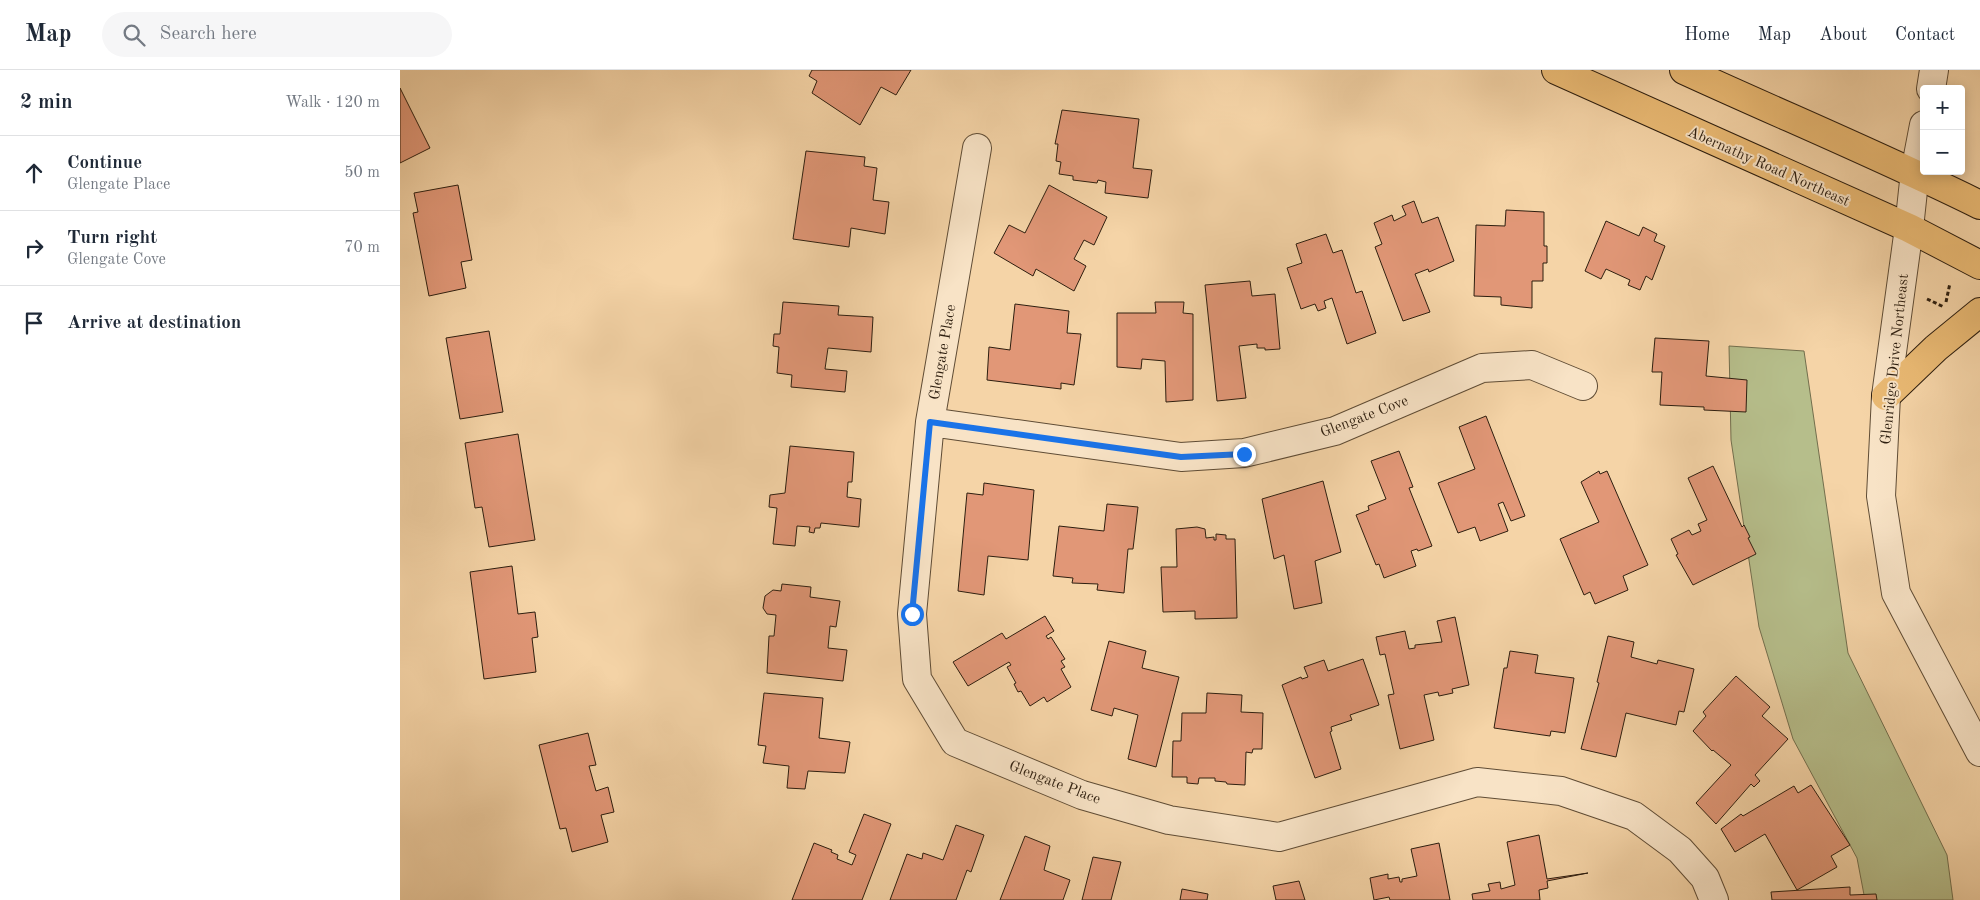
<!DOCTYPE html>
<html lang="en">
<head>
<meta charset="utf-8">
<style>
	body { margin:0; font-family:"Old Standard TT",serif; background:#f6f6f7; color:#1f2937 }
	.controls { position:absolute; right:15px; top:15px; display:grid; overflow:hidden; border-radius:5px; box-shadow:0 2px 12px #0003 }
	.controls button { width:45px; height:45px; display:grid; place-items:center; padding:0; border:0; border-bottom:1px solid #e0e1e3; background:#fff; color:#1f2937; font:25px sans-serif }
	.stop { position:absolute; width:15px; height:15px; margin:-11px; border:4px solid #1a73e8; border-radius:50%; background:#fff }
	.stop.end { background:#1a73e8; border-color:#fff; box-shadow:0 1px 5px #0008 }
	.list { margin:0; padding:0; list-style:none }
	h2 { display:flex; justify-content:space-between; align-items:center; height:65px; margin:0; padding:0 20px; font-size:21px }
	h2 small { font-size:16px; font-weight:400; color:#747a83 }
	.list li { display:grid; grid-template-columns:32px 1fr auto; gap:15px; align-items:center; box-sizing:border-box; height:75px; padding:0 20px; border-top:1px solid #e0e1e3 }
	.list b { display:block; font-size:19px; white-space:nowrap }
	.list p { margin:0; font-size:16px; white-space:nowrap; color:#747a83 }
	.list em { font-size:16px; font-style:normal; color:#747a83 }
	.icon { flex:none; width:28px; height:28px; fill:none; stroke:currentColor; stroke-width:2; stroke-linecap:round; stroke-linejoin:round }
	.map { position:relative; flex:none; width:1580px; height:830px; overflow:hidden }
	header { display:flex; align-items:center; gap:30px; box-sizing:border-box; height:70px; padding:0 25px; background:#fff; border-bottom:1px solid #e0e1e3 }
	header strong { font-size:24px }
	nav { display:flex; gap:28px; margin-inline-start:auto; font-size:18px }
	.search { width:350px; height:45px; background:#f6f6f7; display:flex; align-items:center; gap:12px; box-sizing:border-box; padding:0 18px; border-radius:28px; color:#747a83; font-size:19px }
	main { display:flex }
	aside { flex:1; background:#fff }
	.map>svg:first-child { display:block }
</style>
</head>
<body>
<header>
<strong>Map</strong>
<div class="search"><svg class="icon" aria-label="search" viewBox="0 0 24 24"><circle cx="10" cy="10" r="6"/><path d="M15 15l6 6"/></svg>Search here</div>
<nav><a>Home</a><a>Map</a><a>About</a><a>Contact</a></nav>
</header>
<main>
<aside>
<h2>2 min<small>Walk · 120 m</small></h2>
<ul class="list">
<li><svg class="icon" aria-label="ahead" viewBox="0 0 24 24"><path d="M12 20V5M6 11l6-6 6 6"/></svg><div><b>Continue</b><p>Glengate Place</p></div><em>50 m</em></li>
<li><svg class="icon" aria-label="right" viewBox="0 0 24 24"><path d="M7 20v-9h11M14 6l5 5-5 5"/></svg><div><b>Turn right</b><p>Glengate Cove</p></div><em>70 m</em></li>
<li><svg class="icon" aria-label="arrive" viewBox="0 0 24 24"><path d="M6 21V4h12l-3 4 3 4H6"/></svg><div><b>Arrive at destination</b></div></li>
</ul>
</aside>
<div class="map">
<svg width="1580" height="830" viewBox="0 0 1580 830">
	<rect width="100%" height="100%" fill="#f5d4a7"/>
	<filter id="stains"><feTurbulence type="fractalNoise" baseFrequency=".004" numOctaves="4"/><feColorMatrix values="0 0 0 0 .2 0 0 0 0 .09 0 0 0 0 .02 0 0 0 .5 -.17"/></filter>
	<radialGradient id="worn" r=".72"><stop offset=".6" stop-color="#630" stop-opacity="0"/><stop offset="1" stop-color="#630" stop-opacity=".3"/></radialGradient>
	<path fill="#b6be8b" stroke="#726e4d" d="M1329,276L1404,281L1448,583L1547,785L1553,830H1465L1457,788L1393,669L1359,557L1331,370Z"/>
	<path fill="#e19777" stroke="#2d1e0f" d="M412,0H511L496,25L481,17L460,55L412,23L417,11L409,6Z
		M0,18L30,78L0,93Z
		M662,40L739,49L733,98L752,100L748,128L705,123L706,112L698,110L697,113L673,110V106L659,104L661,92L656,91L658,74H655Z
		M406,81L465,87L464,96L477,98L473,130L489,132L485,164L451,158L449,177L393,169Z
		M58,115L72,190L61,192L66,218L29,226L13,143L18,142L14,123Z
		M649,115L707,147L694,175L684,170L674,189L686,196L674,221L636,199L633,206L594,183L609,155L625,163Z
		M1014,131L1022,153L1038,147L1054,191L1029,202L1028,199L1015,204L1030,242L1003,251L975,177L982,174L974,153L992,145L994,151L1006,145L1002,136Z
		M1106,140L1144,142V176H1147V193H1143V211H1132V238L1101,235V227L1074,226L1076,155L1105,156Z
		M1206,151L1239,166L1243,157L1257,164L1254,171L1265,176L1252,210L1246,206L1240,220L1228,215L1230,210L1206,199L1201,209L1185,201Z
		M926,164L933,183L942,180L956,223L962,221L976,263L947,274L932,228L924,231L926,238L918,241L915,234L901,239L887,198L902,193L896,174Z
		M850,211L852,226L875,224L880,279L865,280V278H857V274L839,276L846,328L817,331L805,215Z
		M383,232L439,236L438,245L473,247L471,282L428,278L425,299L447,301L445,322L391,317L392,305L377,303L379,277L373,276L374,264H380Z
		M755,232H784L783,243L793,244V330L766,332L765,291L742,289L741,299L717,297V243H756Z
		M615,234L669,241L667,263L681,264L674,315L661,313V319L587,310L589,277L610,280Z
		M89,261L103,342L60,349L46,268Z
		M1255,268L1309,271L1306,306L1347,310L1346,342L1304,340V337L1260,335L1262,302H1252Z
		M1086,346L1125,446L1111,451L1103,432L1098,434L1108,461L1080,471L1075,457L1058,463L1038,413L1075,399L1059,357Z
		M118,364L135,470L89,477L82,437L75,438L65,373Z
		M390,376L454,382L452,412H448L447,427L461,429L459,457L421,453L420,458H415L414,463L409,462L410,457L397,456L395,476L373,474L377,438L369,437L370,425L385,423Z
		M999,381L1013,417L1009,418L1032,476L1018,481L1017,479L1011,481L1016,496L984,508L979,494L976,495L956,445L969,440L968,436L986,429L971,391Z
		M1313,396L1342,457L1344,455L1350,467L1348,468L1356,484L1293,515L1276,485L1278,484L1271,469L1289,460L1292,465L1301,461L1298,454L1307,450L1288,408Z
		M1199,401L1200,404L1207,401L1248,495L1223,506L1228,520L1195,534L1190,522L1184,525L1160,469L1199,452L1181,412Z
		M923,411L941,482L915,491L922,533L894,539L884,485L874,489L862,429Z
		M584,413L634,420L628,490L588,486L584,525L558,521L567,423L583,425Z
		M707,434L738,437L733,479H728L724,523L697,520L698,514L672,513L673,508L653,506L659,456L704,461Z
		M797,457L805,459L806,468L814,467V470H816V464L826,465V469H835L837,548L795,549V541L763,542L761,497H777L776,459Z
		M112,496L118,544L135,542L138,567L132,568L136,602L84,609L70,502Z
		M382,514L411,517L410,527L440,531L436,557L430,556L428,578L447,580L443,611L367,603L369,566H374L376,545L367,544L363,538L365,526L373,520L381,521Z
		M645,546L654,561L646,566L648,569L651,567L665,589L661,591L665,597L661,599L671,617L647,632L644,627L630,636L621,621L618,622L614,614L616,613L607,597L611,595L609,592L568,616L553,592L602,563L606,569Z
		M1055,547L1069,615L1052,619L1053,623L1039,626L1038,622L1024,625L1034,670L1000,679L988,625L994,624L985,584L980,585L976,567L1005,561L1009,579L1015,578V575L1042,572L1037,551Z
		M1208,566L1234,572L1231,587L1257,594L1258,590L1294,599L1284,642L1279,641L1276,655L1226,643L1216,687L1181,679L1199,613L1197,612Z
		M709,571L746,581L742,598L779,607L756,697L728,689L738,645L714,638L712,646L691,640Z
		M1110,581L1138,585L1135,603L1174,608L1165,663L1151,661L1150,666L1094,658L1104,598H1107Z
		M963,589L979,635L950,645L952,650L931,657L932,661L930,662L941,699L915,708L882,615L901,607L902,609L908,607L904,597L924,590L928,601Z
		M1336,606L1370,637L1362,646L1388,669L1355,705L1360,711L1354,717L1351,714L1316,754L1296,733L1331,695L1313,680L1312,681L1293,661L1306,646L1303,642Z
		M364,623L423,628L419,668L450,672L445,703L408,701L405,719L387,718L389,696L363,693L366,676L358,675Z
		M807,623L842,625L841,642L863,643L862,679H853L852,683L846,682L845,715L827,714L826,712L815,711V708H799L798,714L787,713V707H772L773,671H781L782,643H806Z
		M188,663L196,695L189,696L196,721L208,717L214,742L201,745L208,772L172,782L166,758L160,759L139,675Z
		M1411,715L1450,775L1431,786L1437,797L1397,820L1365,764L1335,782L1321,759L1341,744L1343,746L1394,716L1398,723Z
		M464,744L491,754L462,830H392L414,773L432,780L431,782L438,785L437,789L452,795L456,785L449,782Z
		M556,755L584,765L571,802L567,800L556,830H490L507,784L522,789L523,783L543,790Z
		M1139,765L1147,809L1188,803L1147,811L1148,818L1139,820L1140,830H1073L1072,824L1090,821L1088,814L1100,812L1101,819L1115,815L1107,772Z
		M625,766L650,776L644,800L670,810L663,830H600Z
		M1039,773L1050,830H990L989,827L974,830L970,808L988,804V809L999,807L1000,812H1002V809L1017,806L1011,779Z
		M693,787L721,792L711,830H682Z
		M899,811L905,830H876L873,816Z
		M1450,817V825L1476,824L1477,830H1372L1371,822Z
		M782,819L808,824L807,830H780Z"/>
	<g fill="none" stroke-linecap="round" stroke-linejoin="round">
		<g stroke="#5f4c35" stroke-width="30">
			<path id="minor" d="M1531,19L1534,0
				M577,78L530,352L512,544L517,609L555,672L682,725L769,750L879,767L1077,712L1161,721L1234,746L1280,780L1305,808L1314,830
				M1509,158L1515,102L1524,55
				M530,352L781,387L844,383L935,361L1082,298L1132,295L1183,316"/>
		</g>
		<g stroke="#5f4c35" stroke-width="30">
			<path id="tertiary" d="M1509,158L1486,326L1481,426L1496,523L1580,682"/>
		</g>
		<g stroke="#2d1e0f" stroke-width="30">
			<path id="primary" d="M1156,0L1509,158L1580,195
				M1284,0C1382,45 1483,87 1580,135
				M1486,326L1536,278L1580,242"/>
		</g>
		<path stroke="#2d1e0f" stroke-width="3" stroke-dasharray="4 2.5" stroke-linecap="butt" d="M1527,229L1544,237
			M1546,232L1550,213"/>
		<use href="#minor" stroke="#f8e3c6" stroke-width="28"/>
		<use href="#tertiary" stroke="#f8e3c6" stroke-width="28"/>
		<use href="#primary" stroke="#eaba74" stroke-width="28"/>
	</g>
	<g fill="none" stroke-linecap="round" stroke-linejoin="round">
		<path stroke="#1a73e8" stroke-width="6" d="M512,544L530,352L781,387L844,384"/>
	</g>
	<g text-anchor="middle" stroke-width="4" stroke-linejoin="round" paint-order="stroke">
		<g font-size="15" fill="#2d1e0f" stroke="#f8e3c6">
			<text transform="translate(1369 96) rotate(24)" y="5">Abernathy Road Northeast</text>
			<text transform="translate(542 282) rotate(-80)" y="5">Glengate Place</text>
			<text transform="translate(1494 289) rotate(-84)" y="5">Glenridge Drive Northeast</text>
			<text transform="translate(964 346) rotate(-21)" y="5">Glengate Cove</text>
			<text transform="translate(655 712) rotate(21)" y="5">Glengate Place</text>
		</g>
	</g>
	<rect width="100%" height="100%" filter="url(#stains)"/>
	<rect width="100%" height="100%" fill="url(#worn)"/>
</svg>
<div class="controls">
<button>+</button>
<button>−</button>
</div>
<div class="stop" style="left:512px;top:544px"></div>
<div class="stop end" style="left:844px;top:384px"></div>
</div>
</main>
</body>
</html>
